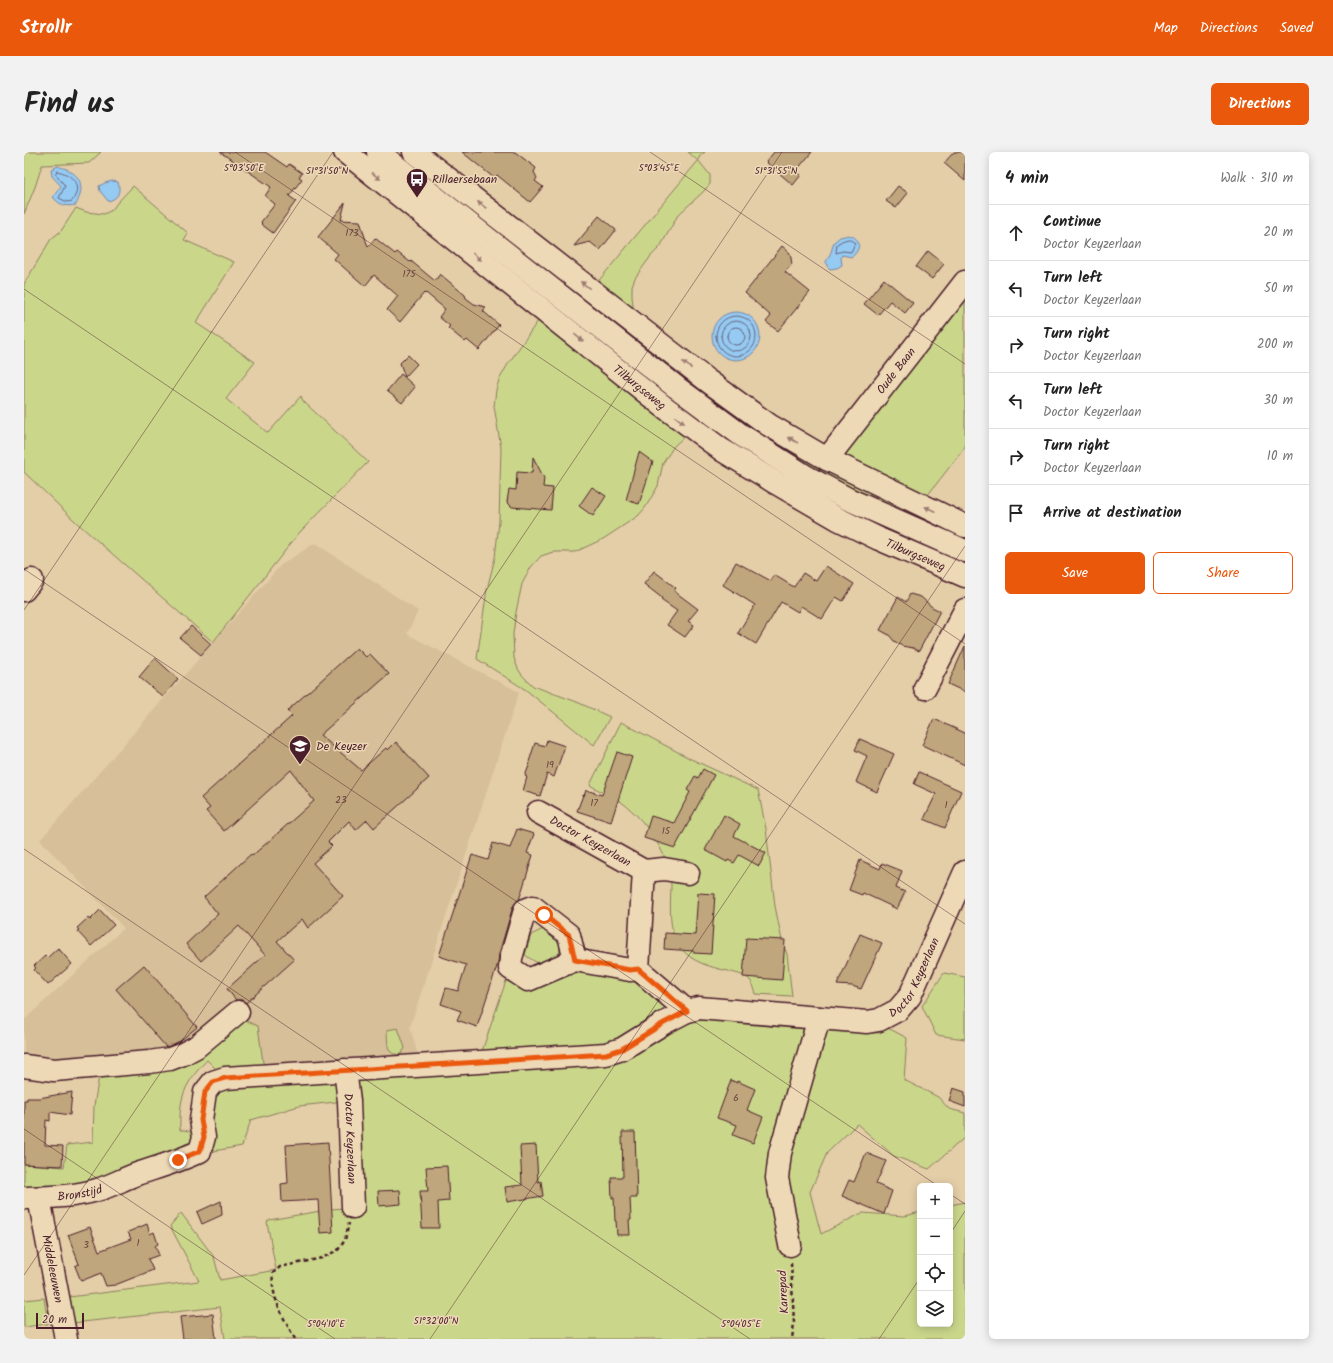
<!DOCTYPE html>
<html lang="en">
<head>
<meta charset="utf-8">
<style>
	body { margin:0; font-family:Kalam,sans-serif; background:#f2f2f2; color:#222 }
	.controls { position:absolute; right:12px; bottom:12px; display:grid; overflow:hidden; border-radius:6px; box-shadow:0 2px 10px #0003 }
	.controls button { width:36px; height:36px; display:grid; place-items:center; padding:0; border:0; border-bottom:1px solid #e0e0e0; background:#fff; color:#222; font:20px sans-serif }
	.scale { position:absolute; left:12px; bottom:10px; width:48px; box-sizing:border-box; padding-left:4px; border:2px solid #4a1f2b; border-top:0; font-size:11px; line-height:14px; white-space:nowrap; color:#4a1f2b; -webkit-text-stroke:3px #eed9b7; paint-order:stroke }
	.stop { position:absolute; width:12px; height:12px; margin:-9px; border:3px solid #ea580c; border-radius:50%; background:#fff }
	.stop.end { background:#ea580c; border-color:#fff; box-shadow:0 1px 4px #0008 }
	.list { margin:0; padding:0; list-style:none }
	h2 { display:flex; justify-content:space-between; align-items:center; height:52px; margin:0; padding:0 16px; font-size:17px }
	h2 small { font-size:13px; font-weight:400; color:#767676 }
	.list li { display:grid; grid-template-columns:26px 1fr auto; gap:12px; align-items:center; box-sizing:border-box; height:56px; padding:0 16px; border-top:1px solid #e0e0e0 }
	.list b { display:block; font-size:15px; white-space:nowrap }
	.list p { margin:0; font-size:13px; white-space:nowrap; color:#767676 }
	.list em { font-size:13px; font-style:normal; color:#767676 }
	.actions { display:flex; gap:8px; padding:12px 16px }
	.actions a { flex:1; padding:9px 0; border:1px solid #ea580c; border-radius:6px; text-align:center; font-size:14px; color:#ea580c }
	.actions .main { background:#ea580c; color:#fff }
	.icon { flex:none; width:22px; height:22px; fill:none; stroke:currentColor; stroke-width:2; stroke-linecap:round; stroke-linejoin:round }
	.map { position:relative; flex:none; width:941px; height:1187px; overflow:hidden; border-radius:6px }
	header { display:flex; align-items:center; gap:24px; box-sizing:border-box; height:56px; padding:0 20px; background:#ea580c; color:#fff }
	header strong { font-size:19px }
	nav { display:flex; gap:22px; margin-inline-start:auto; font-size:14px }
	.intro { display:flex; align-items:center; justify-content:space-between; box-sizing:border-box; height:96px; padding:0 24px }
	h1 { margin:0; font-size:28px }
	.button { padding:10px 18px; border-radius:6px; background:#ea580c; color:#fff; font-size:14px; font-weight:700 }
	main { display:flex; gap:24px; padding:0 24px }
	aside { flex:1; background:#fff; border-radius:6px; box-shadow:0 2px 10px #0003 }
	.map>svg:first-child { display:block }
</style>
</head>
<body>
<header>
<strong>Strollr</strong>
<nav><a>Map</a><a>Directions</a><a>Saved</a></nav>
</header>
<div class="intro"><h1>Find us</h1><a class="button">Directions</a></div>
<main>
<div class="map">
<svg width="941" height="1187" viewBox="0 0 941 1187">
	<rect width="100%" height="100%" fill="#e4cea8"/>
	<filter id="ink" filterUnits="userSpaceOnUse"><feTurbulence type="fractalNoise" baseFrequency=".025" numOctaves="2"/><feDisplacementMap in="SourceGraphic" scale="8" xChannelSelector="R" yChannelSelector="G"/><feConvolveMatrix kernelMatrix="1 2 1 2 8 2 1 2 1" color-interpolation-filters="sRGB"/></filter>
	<g filter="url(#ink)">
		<path fill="#d6bf99" d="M291,391L394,459L383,482L495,540L386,875L393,900L404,907L210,920L183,908L0,920V868L100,776L16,688L257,413Z"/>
		<path fill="#cad78b" stroke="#8a7b5b" d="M0,0H77L65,11L18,13L11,35L0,62Z
			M664,0H681L676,4L674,8L686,23V32L679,40L654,63L636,95L627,104L611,126L608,134V145L610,162L572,132L674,9Z
			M406,23L676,234L941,383V389L797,323L694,256L403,27Z
			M109,34L164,81L160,88L210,110L172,171L231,210L202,247L244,281L277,244L279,249L344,310L275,381L189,490L52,370L0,320V132L27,87L37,79L52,56L62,60L80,62L88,58L93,51Z
			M941,147V295L903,344L817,303Z
			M518,163L662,283L650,294L639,311L634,334L621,356L614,364L579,387L551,400H529L517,404L507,415L498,432L492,460L489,482L490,506L494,517L498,523L509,534L553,550L586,565L570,593L502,538L453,507L463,437L471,406L475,370L477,296L470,254L472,238L475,228L484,212Z
			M597,570L667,607L734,638L742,677L751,754L758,789L763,802L768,844L732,842C731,838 729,832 726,828C721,823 711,821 704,819C686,815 667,810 656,795C643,777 647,752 647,732C646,701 618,663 593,647C584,641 574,639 566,633Z
			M519,777L537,787L535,803C519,815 517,814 501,803L507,783Z
			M548,817L619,828L647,853L593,888L577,891L458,899L482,829L506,838Z
			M920,821L941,825V887L912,883L898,854Z
			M212,865L234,874L240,918L196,921L183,908C160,932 155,945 156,978C165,978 170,980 171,990L68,1033L0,1040V1012L40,1015L43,993L69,990L70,954L75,924L122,917Z
			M673,868H683L831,880L856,881L864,876L883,886L880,928L914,945L925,957L941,961V985L905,1017L870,1004L833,972L803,1001L786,1040L797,1082L838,1061L881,1064L896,1060V1172H926V1053L941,1050V1187H201L196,1155L49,1171L45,1145L175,1129L146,1074L157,1061L190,1105L196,1128L252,1118L243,1070L245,1068L308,1057L333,1055L327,928L589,912L603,907L663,869Z
			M374,876L381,896L377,902C361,905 364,889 363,878Z
			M314,924L321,949L275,954L227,968L218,994L190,999L187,966L190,936Z
			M20,1146L24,1172L0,1175V1148Z"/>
		<path fill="#95caf3" stroke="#7786a3" d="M34,14C37,16 43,16 46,19C61,28 58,40 52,53C42,55 35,53 29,45L37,34L28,24L27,17Z
			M88,29L94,30C97,40 94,47 84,49L76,39L75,34L81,31Z
			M825,83C838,87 837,97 828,105L818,103L817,106L818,113L813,116L806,117L803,114L802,110L807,100L810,90L816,85Z
			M688 184a24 24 0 1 1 48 0a24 24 0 1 1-48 0Z"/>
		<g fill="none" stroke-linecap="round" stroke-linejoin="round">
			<path stroke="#68637b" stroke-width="1" d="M33,19C49,22 59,34 48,49L43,50L35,46L41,34L32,22Z
				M825,87L831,91L827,100L819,99L812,101L813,92L818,89Z
				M692 184a20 20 0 1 1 40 0a20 20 0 1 1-40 0Z
				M697 184a15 15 0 1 1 30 0a15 15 0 1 1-30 0Z
				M703 184a9 9 0 1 1 18 0a9 9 0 1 1-18 0Z"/>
		</g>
		<path fill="#c0a67c" stroke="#4a1f2b" d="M196,0H241L263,15L265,12L278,21L275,25L278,27L265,44L272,49L249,81L237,72L238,71L237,70L251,52L241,44L247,35Z
			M438,0H491L512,16L510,20L513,26L511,29L519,35L506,50L473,23L470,26Z
			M750,0H788L772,19L777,23L769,33L742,10Z
			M930,0H941V29L920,11Z
			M874,34L884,41L872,56L862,49Z
			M321,51L317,68L336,69L344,95L351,86L371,102L373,100L386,110L387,109L411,129L416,122L441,143L442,146L450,152L462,155L459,159L475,173L455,198L443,188L441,190L424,176L426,174L415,165L421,157L402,141L401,142L400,141L376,170L363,158L374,144L350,123L341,134L310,107L314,102L294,85Z
			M575,64L592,78L576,98L566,90L550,94Z
			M758,94L766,101L768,112L761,120L786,140L754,179L742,170L747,164L721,141Z
			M904,99L920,112L908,127L892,115Z
			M860,127L889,151L881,161L866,149L854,163L840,152Z
			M384,203L393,212L381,225L376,211Z
			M377,222L391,235L378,251L363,239Z
			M615,300L629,310L615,352L602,348Z
			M509,305L520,326L519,335L529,336L527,358L488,355L483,350L485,337L492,338L493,320L508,321Z
			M568,335L582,344L569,364L555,354Z
			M712,410L747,429L750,423L770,435L779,421L792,429L802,414L830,432L819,449L812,445L798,467L777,454L774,460L757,450L732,492L714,481L731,453L699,433Z
			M630,419L652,436L650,439L674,457L664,469L670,473L661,485L643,473L653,459L637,448L638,446L620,432Z
			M886,442L897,445L908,455L916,459L895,499L889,496L878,494L870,489L865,483L856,478L874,445L882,450Z
			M167,474L187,492L177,503L156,486Z
			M941,494V540L924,532Z
			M333,496L342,505L346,502L365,522L296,583L337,618L362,596L364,598L372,590L405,626L350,676L343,668L332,678L325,669L304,690L308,694L289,711L319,744L284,776L278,767L253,789L270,808L222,851L218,848H212L203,837L241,803L215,774L177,809L162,792L194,762L180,745L227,702L228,704L290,649L267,618L200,679L182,659L186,656L177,646L268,564L263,559Z
			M131,506L154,527L139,545L115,525Z
			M910,567L941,581V613L898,593Z
			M836,587L870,602L853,640L832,630L843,604L831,598Z
			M523,588L541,594L530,625L523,622L516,644L499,639L503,625L501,624L506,611L505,610L511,591L521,594Z
			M593,600L608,605L587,670L553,659L559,643L560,644L562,638L578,643Z
			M679,617L690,623L651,696L620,686L627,664L650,671L666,640L663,638L671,624L674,626Z
			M895,620L937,639L921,676L900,667L912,642L890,632Z
			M700,663L716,672L710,684L742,701L735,714L715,703L710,711L704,708L703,710L681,698Z
			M493,677L510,682L503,701L509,703L495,748L489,754L475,802L474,811L453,875L433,868L437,859L417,852L422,836L434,839L442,813L415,804L448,703L464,708L469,691L486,696Z
			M836,708L856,717L858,711L878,719L872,736L881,740L873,757L839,741L838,743L825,738Z
			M674,741L691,742L687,802L670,801V799L640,797L641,781L671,783Z
			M76,758L90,773L67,794L53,779L55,778L53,776L64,766L66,768Z
			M836,782L858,791L837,837L828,834L813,833Z
			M722,786L761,788L758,828L719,825Z
			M34,796L48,812L24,833L10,818L12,816L10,814L21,804L23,806Z
			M120,813L173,875L156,889L143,895H142L92,837Z
			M707,928L713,931V929L731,937L723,958L739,965L729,991L709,983L713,973L693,966Z
			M929,936L941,940V955L925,949Z
			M48,940L46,963L26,960V969L22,968L21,993L39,994L38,1014L0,1012V948H3V946H15Z
			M598,980H611L613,1046H606L607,1068H605L606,1083H593L592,1069H591L590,1046H588L587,1025H599Z
			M304,990L309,1080L296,1081L294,1048L258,1050L257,1032L264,1031L262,993Z
			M512,993L514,1030L517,1029L519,1044L483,1050L481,1035L498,1033L496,994Z
			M842,1001L862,1009L852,1032L868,1039L860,1062L818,1044L825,1028L830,1030Z
			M423,1014L425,1049L414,1050L415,1076H398L396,1039H404L402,1015Z
			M376,1038L377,1052L355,1054L354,1039Z
			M197,1049L198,1063L178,1072L173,1060Z
			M123,1072L126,1082L130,1080L134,1092L131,1094L135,1103L124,1107L129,1118L91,1133L82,1134L77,1121L57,1129L51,1114L55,1112L44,1083L66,1075L75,1099L107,1087L104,1080Z
			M189,1162L192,1187H159L156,1165Z"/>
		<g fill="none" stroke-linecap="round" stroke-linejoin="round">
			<g stroke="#4a1f2b" stroke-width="25">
				<g id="minor">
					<path id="s1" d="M321,0L639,254L698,298L752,331L814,367L855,387L941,424"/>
					<path d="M354,0L652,235L717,283L783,325L824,347L941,399"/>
					<path d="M390,0L684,229L745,273L803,307L941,374"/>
					<path id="s2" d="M803,307L941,130"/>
					<path d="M0,438L8,428"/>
					<path d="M901,536L941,458"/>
					<path id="s3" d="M514,660L620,719L614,817"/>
					<path d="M620,719L640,717L664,721"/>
					<path d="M509,755L545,783L551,808L504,828L486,816L487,806L501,758Z"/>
					<path d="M551,808L606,818L614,817L663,859"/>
					<path d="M0,914L30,918L125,910L146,907L159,902L172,895L214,860"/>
					<path id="s4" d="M321,918L325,949L329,1055"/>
					<path id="s5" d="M0,1046C25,1045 49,1045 73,1038C87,1034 99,1027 113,1022C134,1015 156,1009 176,999L180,985L177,968L181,940L189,930L201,926L582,902L598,897L640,871L663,859L675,856L843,870L855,868L874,858L886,844L941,720"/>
					<path id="s6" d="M15,1046L42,1187"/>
					<path d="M766,1093L753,1026L756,1001L795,866"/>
				</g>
			</g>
			<path stroke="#4a1f2b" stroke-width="2.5" stroke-dasharray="4 3" stroke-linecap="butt" d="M767,1111L770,1171L768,1187
				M271,1187C260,1167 246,1144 249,1121L256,1115L298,1106L314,1098L321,1088L325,1071"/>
			<use href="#minor" stroke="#eed9b7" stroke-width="22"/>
		</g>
		<defs><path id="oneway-solid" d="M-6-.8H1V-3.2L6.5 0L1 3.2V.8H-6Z"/></defs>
		<g fill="#9c7c71">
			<use href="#oneway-solid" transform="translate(352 24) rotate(38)"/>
			<use href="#oneway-solid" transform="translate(458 53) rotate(-142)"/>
			<use href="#oneway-solid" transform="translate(453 105) rotate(39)"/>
			<use href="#oneway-solid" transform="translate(561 133) rotate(-142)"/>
			<use href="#oneway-solid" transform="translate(555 186) rotate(39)"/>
			<use href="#oneway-solid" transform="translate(663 213) rotate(-142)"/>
			<use href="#oneway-solid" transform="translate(656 268) rotate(38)"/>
			<use href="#oneway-solid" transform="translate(769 288) rotate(-149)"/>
			<use href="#oneway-solid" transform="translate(906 357) rotate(-155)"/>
		</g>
	</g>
	<g fill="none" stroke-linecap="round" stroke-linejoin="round" filter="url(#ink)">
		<path stroke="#ea580c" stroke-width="5" d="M154,1008L176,999L180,985L177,968L181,940L189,930L201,926L582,902L598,897L640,871L663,859L614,817L606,818L551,808L545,783L520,763"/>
	</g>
	<path fill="none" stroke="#4a1f2b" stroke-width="1" stroke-opacity="0.45" d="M211,0L941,492M626,0L941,212M0,137L941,772M0,417L914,1034M0,458L309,0M0,697L726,1187M0,977L311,1187M926,1042L941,1052M926,1082L941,1059M0,1123L758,0M406,1187L941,394M855,1187L896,1126"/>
	<defs>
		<g id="bus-pin" transform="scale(1.15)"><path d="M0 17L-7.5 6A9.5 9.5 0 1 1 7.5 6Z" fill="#4a1f2b" stroke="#eed9b7"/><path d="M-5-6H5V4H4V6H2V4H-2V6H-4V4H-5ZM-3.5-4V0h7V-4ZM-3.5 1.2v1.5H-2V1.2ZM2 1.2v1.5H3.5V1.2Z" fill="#fff"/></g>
		<g id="school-pin" transform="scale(1.15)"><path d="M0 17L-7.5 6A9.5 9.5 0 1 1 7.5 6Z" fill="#4a1f2b" stroke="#eed9b7"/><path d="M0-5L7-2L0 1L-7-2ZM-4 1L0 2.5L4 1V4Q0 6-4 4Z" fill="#fff"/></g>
	</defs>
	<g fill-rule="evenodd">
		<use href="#bus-pin" x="393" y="27"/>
		<use href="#school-pin" x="276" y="594"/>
	</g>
	<g text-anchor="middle" stroke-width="3" stroke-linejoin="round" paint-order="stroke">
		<g font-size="10" fill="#68413f">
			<text x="328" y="84">173</text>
			<text x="385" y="125">175</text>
			<text x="526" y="616">19</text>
			<text x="317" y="651">23</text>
			<text x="570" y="654">17</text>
			<text x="922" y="656">1</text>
			<text x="642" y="682">15</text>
			<text x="712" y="949">6</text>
			<text x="114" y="1094">1</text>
			<text x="62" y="1096">3</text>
		</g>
		<g font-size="12" fill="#4a1f2b" stroke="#eed9b7" text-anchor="start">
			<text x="408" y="31">Rillaersebaan</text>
			<text x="292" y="598">De Keyzer</text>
		</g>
		<g font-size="12" fill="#4a1f2b" stroke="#eed9b7">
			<text dy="4" stroke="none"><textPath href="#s2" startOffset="112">Oude Baan</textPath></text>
			<text dy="4" stroke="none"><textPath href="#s1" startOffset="377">Tilburgseweg</textPath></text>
			<text dy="4" stroke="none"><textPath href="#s1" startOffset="701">Tilburgseweg</textPath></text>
			<text dy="4" stroke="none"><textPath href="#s3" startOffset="60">Doctor Keyzerlaan</textPath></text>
			<text dy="4" stroke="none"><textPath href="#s5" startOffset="994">Doctor Keyzerlaan</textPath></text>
			<text dy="4" stroke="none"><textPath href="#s4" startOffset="69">Doctor Keyzerlaan</textPath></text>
			<text dy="4" stroke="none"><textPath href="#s5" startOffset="56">Bronstijd</textPath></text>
			<text dy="4" stroke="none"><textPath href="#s6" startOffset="72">Middeleeuwen</textPath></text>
			<text transform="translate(759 1140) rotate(-93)" y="4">Karrepad</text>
		</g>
	</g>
	<g font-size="10" text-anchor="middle" fill="#4a1f2b" stroke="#eed9b7" stroke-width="3" stroke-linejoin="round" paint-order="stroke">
		<text x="635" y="19">5°03'45"E</text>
		<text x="220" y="19">5°03'50"E</text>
		<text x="303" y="22">51°31'50"N</text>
		<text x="752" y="22">51°31'55"N</text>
		<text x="412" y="1172">51°32'00"N</text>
		<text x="302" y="1175">5°04'10"E</text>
		<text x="717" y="1175">5°04'05"E</text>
	</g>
</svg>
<div class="controls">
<button>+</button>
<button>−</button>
<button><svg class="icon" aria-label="locate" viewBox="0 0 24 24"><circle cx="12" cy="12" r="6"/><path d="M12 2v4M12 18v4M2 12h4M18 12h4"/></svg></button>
<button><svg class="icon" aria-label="layers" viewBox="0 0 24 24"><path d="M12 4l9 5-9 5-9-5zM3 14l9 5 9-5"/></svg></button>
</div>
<div class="scale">20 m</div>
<div class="stop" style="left:520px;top:763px"></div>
<div class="stop end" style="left:154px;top:1008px"></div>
</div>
<aside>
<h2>4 min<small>Walk · 310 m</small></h2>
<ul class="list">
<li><svg class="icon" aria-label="ahead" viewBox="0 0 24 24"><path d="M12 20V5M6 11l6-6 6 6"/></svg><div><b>Continue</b><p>Doctor Keyzerlaan</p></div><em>20 m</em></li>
<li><svg class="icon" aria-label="left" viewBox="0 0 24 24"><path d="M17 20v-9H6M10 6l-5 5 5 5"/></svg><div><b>Turn left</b><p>Doctor Keyzerlaan</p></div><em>50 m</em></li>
<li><svg class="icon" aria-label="right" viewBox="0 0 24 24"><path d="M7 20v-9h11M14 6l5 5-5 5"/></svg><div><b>Turn right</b><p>Doctor Keyzerlaan</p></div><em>200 m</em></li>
<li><svg class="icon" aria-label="left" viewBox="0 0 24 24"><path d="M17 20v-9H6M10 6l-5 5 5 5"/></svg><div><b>Turn left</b><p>Doctor Keyzerlaan</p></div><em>30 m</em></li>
<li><svg class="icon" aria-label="right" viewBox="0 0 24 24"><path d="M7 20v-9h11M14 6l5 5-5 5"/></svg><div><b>Turn right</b><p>Doctor Keyzerlaan</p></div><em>10 m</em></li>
<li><svg class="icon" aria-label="arrive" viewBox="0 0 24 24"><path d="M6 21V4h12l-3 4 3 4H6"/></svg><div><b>Arrive at destination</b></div></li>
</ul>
<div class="actions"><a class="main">Save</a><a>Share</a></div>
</aside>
</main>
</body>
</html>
